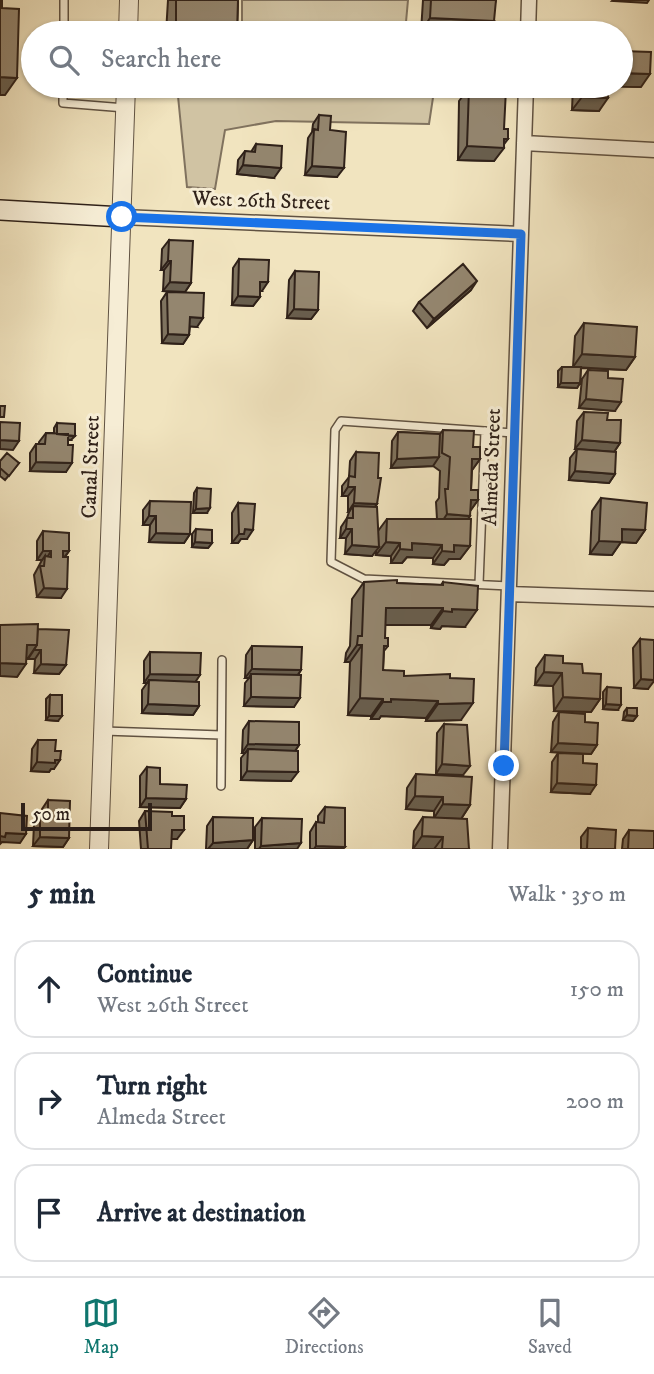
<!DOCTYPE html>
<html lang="en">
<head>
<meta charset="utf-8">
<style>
	body { margin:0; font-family:"IM FELL DW Pica",serif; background:#f2f2f3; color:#1f2937 }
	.scale { position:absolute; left:21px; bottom:18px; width:131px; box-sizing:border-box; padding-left:7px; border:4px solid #2f2119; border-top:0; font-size:19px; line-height:24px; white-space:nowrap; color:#2f2119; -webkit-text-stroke:5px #f6edd5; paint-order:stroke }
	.stop { position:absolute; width:21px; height:21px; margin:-16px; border:5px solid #1a73e8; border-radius:50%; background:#fff }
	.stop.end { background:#1a73e8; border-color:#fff; box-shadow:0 2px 7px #0008 }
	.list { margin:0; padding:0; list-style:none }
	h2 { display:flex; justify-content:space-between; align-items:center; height:91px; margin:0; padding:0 28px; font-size:30px }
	h2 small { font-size:23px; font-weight:400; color:#747a83 }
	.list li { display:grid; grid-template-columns:46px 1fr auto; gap:21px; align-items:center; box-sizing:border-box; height:98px; margin:0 14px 14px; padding:0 14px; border:2px solid #e0e1e3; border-radius:21px }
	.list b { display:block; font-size:26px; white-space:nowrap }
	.list p { margin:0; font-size:23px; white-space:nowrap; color:#747a83 }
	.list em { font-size:23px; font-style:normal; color:#747a83 }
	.icon { flex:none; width:38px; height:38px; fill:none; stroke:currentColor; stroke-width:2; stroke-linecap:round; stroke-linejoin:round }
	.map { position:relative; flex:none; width:654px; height:849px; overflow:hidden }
	.search { position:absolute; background:#fff; box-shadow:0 2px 5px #0004; left:21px; right:21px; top:21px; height:77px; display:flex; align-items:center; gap:18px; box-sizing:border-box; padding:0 24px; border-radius:38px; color:#747a83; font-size:26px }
	.sheet { height:427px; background:#fff }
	nav { display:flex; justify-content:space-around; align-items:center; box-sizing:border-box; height:98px; border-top:2px solid #e0e1e3; background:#fff; font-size:19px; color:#747a83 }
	nav a { display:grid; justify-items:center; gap:4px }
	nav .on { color:#0f766e }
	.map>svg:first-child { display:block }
</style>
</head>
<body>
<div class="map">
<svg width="654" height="849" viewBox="0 0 654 849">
	<rect width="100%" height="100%" fill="#f1e4bf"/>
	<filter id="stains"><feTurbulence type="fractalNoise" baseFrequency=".00286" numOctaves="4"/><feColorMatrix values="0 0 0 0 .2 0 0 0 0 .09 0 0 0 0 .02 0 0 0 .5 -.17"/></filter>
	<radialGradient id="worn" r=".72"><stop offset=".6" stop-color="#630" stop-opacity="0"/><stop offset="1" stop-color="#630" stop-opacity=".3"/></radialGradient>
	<path fill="#d0c3a3" stroke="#80725e" stroke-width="2" d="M242,0H408L405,33H242Z
		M177,86H425L434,91L429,124L276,121L225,130L215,189L187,187Z"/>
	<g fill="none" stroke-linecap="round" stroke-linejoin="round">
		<g stroke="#605242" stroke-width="10">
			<path id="service" d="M64,33V0
				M63,86V103L125,108
				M479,584L485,431
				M509,586L364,579L331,562L335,430L341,421L513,433
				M104,731L221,735
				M221,786L222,660"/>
		</g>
		<g stroke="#605242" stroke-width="17">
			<path id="minor" d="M528,33L529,0
				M524,143L654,150
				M122,217L521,234
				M509,594L654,599
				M500,849L526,86"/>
		</g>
		<g stroke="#605242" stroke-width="20">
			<path id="tertiary" d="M128,33L129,0
				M99,849L126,86"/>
		</g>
		<g stroke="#2f2119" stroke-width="22">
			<path id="secondary" d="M0,210L122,217"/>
		</g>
		<use href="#service" stroke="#f6edd5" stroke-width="7"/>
		<use href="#minor" stroke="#f6edd5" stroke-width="14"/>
		<use href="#tertiary" stroke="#f6edd5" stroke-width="18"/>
		<use href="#secondary" stroke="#f6edd5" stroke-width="19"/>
	</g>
	<path fill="#7f735f" stroke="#2f2119" stroke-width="2" d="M168,0H238L237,33H166Z
		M423,0H496L487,31L511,33H435L436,32H421Z
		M573,86H621L641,87L608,86L599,111L572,110Z
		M469,88L504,145L494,161L458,160L459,101Z
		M319,115L330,130L337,177L305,175L308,138L312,132L313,124Z
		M256,144L274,178L237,174L238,160L245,151L251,152Z
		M169,240L191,283L185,292L163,291L164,270H161L162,249Z
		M239,259L262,291H260V297L253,306L232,305L233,268Z
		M295,271L318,310L311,319L287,318L289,280Z
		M471,290L427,328L413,311L419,302Z
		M167,292L197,327L190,326L189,335L183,344L162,343L161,301Z
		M584,323L635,357L626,370L581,368L580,383L577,388L558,387V371L562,367H573L575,336Z
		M588,370L608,378L615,411L579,408L582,379Z
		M584,412L607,420L620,443L614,452L615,474L609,483L569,480L570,458L577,449H575L577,421Z
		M57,423L71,440H68L66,472L30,471V453L36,444H39V442L46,433H54V428Z
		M443,430L473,447L480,459L472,470L471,490L478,500L470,511V516L468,519L470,546L460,559H449L444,565L433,564V558L407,557L402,563H391V556L376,555V550L372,556L345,554L346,538H340L341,527L347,518L349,512H348V496H342V486L349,477L350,461L356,452L377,504L375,507L378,531L387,519H437L436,502L439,498L440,471L433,466L391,468L392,441L398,432L440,434Z
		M0,461L19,463L5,480L0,476Z
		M197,488L207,513H193L194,493Z
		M601,498L645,530L636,543L621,542L612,555L590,554L592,511Z
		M150,501L190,534L184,543L149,542L150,525H143V510Z
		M238,503L247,539H241L238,543H232V513Z
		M196,529L212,543L208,548L192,547V534Z
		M43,531L69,551L65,557L61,598L37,597L34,575L42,560H37V541Z
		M364,582L441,585L443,582L465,627L442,626L440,629L431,628V625H385V638L388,646L384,651L383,670L404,676L450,678L461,720L426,721V718L381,716L379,719H371V716L348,715L350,662H345L346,653L350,646L352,599Z
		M38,629L66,665L59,674L34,673L35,659H28V658H27L17,677Z
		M640,639L648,689L634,688L633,648Z
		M252,646L301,670L298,675L294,707L244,706L245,683L249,678H245L246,655Z
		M150,652L195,682L199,706L193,715L142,713V690L147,683H144V661Z
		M545,655L583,673L600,699L591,712L554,711L553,686L535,685L536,668Z
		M607,687L618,710L603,709V692Z
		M50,695L58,721L46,720V699Z
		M627,708L637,716L633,721L623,720L624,712Z
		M559,712L585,722L597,745L591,754L551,752L553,722Z
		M249,721L299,745L295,751L291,781L241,780V758L245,753H242L243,730Z
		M444,724L463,775L436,774L437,733Z
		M38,740L55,751L54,769H51L49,772L31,771L32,749Z
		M558,753L583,763L590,794L551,792L552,762Z
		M147,767L160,784L186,799L180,808L140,807V776Z
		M416,774L470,805L461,819L434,818V811L406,809L407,788Z
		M48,800L69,838L63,847L33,846L34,824L40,815H42V809Z
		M325,807L343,849H310V832L316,822L318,823V816Z
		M145,811L172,816L177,839H171V849H141L139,821Z
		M213,817L253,840L247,849H206L207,826Z
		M423,817L469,849H413L414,831Z
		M262,818L297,849H255V827Z
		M588,828L615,849H581V837Z
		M629,830L654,849H622L623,839Z"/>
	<path fill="#685e4e" stroke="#2f2119" stroke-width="2" d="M613,0H649L647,3L612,1Z
		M430,18L494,21L486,33L437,30L436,32H421Z
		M176,22H186L178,33H168Z
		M621,73L650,74L641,87L599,86H621Z
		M0,77L17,78L5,95H0Z
		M582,97L608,98L599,111L572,110Z
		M504,139H508L502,147L504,148L494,161L458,160L467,146Z
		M243,165L281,168L274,178L237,174Z
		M312,166L344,168L337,177L305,175Z
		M168,261H171L164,270H161Z
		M477,281L471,290L427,328L434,319Z
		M170,282L191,283L185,292L163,291Z
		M260,282H268L262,291H254Z
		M238,296L260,297L253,306L232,305Z
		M294,309L318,310L311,319L287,318Z
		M190,317L203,318L197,327L184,326Z
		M168,334L189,335L183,344L162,343Z
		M582,354L635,357L626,370L573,367Z
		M561,383H580L577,388L558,387Z
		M586,399L621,402L615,411L579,408Z
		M57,435L75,436L71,440L54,439Z
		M0,440L19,441L13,450L0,449Z
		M582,440L620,443L614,452L575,449Z
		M439,457L433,466L391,468L397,459Z
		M472,459H480L470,473Z
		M36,462L72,463L66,472L30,471Z
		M575,471L615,474L609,483L569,480Z
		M348,487H355L348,496H342Z
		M471,500H478L468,514Z
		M354,503L377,504L370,513L353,506L349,512H348Z
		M210,508L207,513H193L196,509Z
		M447,514L470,516L461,529L438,528Z
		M149,516H156L150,525H143Z
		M245,529L253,530L247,539H241L238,543H232L239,534Z
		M346,529H352L346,538H340Z
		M622,529L645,530L636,543L621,542L612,555L590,554L599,541Z
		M156,533L190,534L184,543L149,542Z
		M195,542L212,543L208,548L192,547Z
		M386,542L400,543L391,556L376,555Z
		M412,543L442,545L433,558L407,557L402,563H391L400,549Z
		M352,545L379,547L372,556L345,554Z
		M454,545L470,546L460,559H449L444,565L433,564L442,551Z
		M43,551H51L45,561V556L42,560H37Z
		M63,551H69L62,560Z
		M44,588L67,589L61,598L37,597Z
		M386,608H443L431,625H374Z
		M452,609L477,610L465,627L442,626L440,629L431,628L443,611Z
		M27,645H37L28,658H18Z
		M357,645H362L350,662H345Z
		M34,650H41L35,659H28Z
		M0,663L26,664L17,677L0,676Z
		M41,664L66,665L59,674L34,673Z
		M252,669L301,670L295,679L251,674L249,678H245Z
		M544,672L562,673L553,686L535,685Z
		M150,674L200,675L194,684L149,680L147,683H144Z
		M641,679L654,680V681L648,689L634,688Z
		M251,697L300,698L294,707L244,706Z
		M563,697L600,699L591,712L554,711Z
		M360,698L383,699L371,716L348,715Z
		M391,699L438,701L426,718L381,716L379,719H371L383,702Z
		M473,703L461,720L426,721L438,704Z
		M148,704L199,706L193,715L142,713Z
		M606,704L621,705L618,710L603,709Z
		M627,715L637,716L633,721L623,720Z
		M49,716H62L58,721L46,720Z
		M558,743L597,745L591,754L551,752Z
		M248,744L299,745L293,754L248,749L245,753H242Z
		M55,760H60L54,769H51L49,772L31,771L37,762Z
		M442,764L470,766L463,775L436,774Z
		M247,771L298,772L291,781L241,780Z
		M557,783L596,785L590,794L551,792Z
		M415,796L443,797L434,811L406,809Z
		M146,798L186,799L180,808L140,807Z
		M443,804L470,805L461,819L434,818Z
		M172,830H184L177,839H165Z
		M6,833L26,834L20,843L2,842L0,844V836Z
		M422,836L443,837L434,849H413Z
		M40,837L69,838L63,847L33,846Z
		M253,840L247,849H208L213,843Z
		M301,843L297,849H259L261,846Z
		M316,846L345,847L343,849H314Z"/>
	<path fill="#94866f" stroke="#2f2119" stroke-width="2" d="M0,0H2V8L19,9L17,78L0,77Z
		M176,0H238L237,33H186V22H176Z
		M431,0H496L494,21L430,18Z
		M437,30L511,32V33H437Z
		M621,51L651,52L650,74L621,73Z
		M582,86H608V98L582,97Z
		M469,88L506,89L504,129H508V139H504V148L467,146Z
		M319,115L331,116L330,130L346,132L344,168L312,166L314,129L318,130Z
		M256,144L282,146L281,168L243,165L245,151L255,152Z
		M169,240L193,241L191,283L170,282L171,261H168Z
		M239,259L269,260L268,282H260V297L238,296Z
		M463,264L477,281L434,319L419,302Z
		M295,271L319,272L318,310L294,309Z
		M167,292L204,293L203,318L190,317L189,335L168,334Z
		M584,323L637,327L635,357L582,354Z
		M562,367H581L580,383H561Z
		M588,370L608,371V378L623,379L621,402L586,399Z
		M0,406H5L4,417H0Z
		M584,412L608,413L607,420H621L620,443L582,440Z
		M0,422L20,423L19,441L0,440Z
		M57,423L75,424V436L57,434Z
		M443,430L474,431L473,447H480V459H472L471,490H478V500H471L470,516L447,514L445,489H448L450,457L442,453Z
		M398,432L440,434L439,457L397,459Z
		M46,433L68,434V445H73L72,463L36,462V444H45Z
		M577,449L616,452L615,474L575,471Z
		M356,452L379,453L378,478H381L377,504L354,503L355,487H348L349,476L355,477Z
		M7,453L19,463L9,476L0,468V461Z
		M197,488L211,489L210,508L196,509Z
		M601,498L647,503L645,530L622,529V542L599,541Z
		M150,501L191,502L190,534L156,533V516H149Z
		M238,503L255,504L253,530L245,529L244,534H239Z
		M353,506L377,507L379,547L352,545V529H346L347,518H353Z
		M387,519H471L470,546L454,545V552L442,551V545L412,543V550L400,549V543L386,542Z
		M196,529L212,530V543L195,542Z
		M43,531L69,533V551H63V557H68L67,589L44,588L40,566H44L45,556L51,557V551H43Z
		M397,580V583L443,585V582L478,586L477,610L452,609V612L443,611V608H386L385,638H388V646H384L383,670L404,671V676L450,674V678L474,679L473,703L438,704V701L391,699V702H383V699L360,698L362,645H357L358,636H362L364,582Z
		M38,624L37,645H27L26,664L0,663V625Z
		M38,629L69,630L66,665L41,664V650H34L37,645Z
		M640,639L654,640V680L641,679Z
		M252,646L302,647L301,670L252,669Z
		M150,652L201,653L200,675L150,674Z
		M545,655L563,656V663L582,664L583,673L601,674L600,699L563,697L562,673L544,672Z
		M251,674L301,675L300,698L251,697Z
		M149,680L199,682V706L148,704Z
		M607,687L621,688V705L606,704Z
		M50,695H62V716H49Z
		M627,708H637V716L627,715Z
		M559,712L585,714V722L598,723L597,745L558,743Z
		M249,721L299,722V745L248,744Z
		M444,724L467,725L470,766L442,764Z
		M38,740H56L55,751H61L60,760H55V763L37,762Z
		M248,749L298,751V772L247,771Z
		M558,753L583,754V763L597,764L596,785L557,783Z
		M147,767L160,768V784L187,785L186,799L146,798Z
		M416,774L472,777L470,805L443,804V797L415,796Z
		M48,800L70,801L69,838L40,837V815L48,816Z
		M325,807L345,808V847L316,846V822L324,823Z
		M145,811L172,812V816H184V830H172L171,849H148Z
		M0,813L27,816L26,834L6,833L5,837L0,836Z
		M213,817L253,818V840L213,843Z
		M423,817L467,819L469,849H442L443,837L422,836Z
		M262,818L302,819L301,843L261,846Z
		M588,828L616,830L615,849H587Z
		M629,830L654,831V849H628Z"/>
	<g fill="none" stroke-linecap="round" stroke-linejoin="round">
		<path stroke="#1a73e8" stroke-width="9" d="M122,217L521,234L504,766"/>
	</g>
	<g text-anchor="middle" stroke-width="6" stroke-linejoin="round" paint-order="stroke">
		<g font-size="21" fill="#2f2119" stroke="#f6edd5">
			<text transform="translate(261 200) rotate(2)" y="7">West 26th Street</text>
			<text transform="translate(90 467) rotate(-88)" y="7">Canal Street</text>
			<text transform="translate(491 467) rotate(-88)" y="7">Almeda Street</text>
		</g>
	</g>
	<rect width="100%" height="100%" filter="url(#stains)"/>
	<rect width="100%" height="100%" fill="url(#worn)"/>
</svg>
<div class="scale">50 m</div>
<div class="stop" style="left:122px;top:217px"></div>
<div class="stop end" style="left:504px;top:766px"></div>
<div class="search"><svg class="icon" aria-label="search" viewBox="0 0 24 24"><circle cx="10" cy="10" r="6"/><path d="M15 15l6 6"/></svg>Search here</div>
</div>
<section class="sheet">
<h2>5 min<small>Walk · 350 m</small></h2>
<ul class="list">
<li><svg class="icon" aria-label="ahead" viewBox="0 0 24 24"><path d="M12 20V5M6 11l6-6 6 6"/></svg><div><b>Continue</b><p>West 26th Street</p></div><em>150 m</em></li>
<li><svg class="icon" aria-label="right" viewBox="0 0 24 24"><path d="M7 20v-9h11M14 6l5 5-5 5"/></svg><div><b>Turn right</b><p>Almeda Street</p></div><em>200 m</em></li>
<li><svg class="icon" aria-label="arrive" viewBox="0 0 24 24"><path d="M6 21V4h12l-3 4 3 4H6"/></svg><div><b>Arrive at destination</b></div></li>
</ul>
</section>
<nav>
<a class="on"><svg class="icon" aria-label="map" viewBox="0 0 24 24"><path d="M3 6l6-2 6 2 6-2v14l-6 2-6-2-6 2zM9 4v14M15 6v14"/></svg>Map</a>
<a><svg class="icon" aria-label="directions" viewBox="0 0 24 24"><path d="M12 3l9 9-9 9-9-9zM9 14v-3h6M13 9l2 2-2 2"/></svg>Directions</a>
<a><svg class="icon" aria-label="saved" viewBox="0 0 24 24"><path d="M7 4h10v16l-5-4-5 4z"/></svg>Saved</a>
</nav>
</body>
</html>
